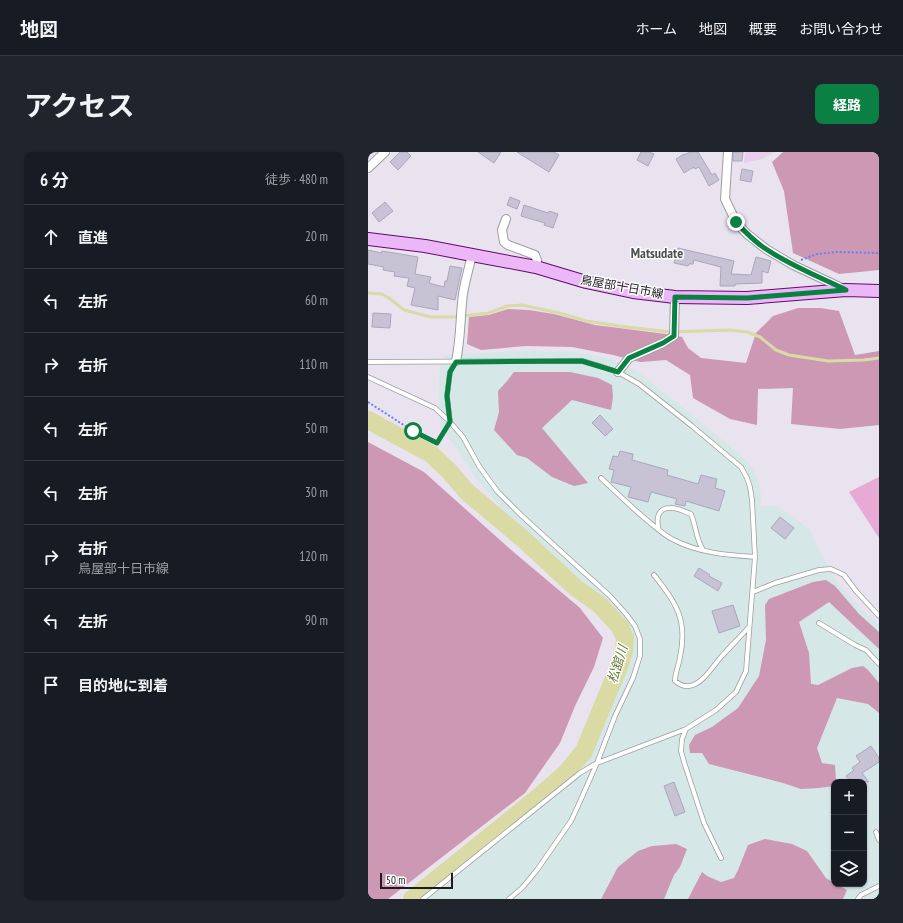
<!DOCTYPE html>
<html lang="ja">
<head>
<meta charset="utf-8">
<style>
	body { margin:0; font-family:"PT Sans Narrow","Noto Sans JP",sans-serif; background:#20242c; color:#f1f3f6 }
	.controls { position:absolute; right:12px; bottom:12px; display:grid; overflow:hidden; border-radius:8px; box-shadow:0 1px 3px #0004 }
	.controls button { width:36px; height:36px; display:grid; place-items:center; padding:0; border:0; border-bottom:1px solid #363941; background:#171b24; color:#f1f3f6; font:20px sans-serif }
	.scale { position:absolute; left:12px; bottom:10px; width:73px; box-sizing:border-box; padding-left:4px; border:2px solid #1d1d1d; border-top:0; font-size:11px; line-height:14px; white-space:nowrap; color:#1d1d1d; -webkit-text-stroke:3px #fff; paint-order:stroke }
	.stop { position:absolute; width:12px; height:12px; margin:-9px; border:3px solid #0b8043; border-radius:50%; background:#fff }
	.stop.end { background:#0b8043; border-color:#fff; box-shadow:0 1px 4px #0008 }
	.list { margin:0; padding:0; list-style:none }
	h2 { display:flex; justify-content:space-between; align-items:center; height:52px; margin:0; padding:0 16px; font-size:17px }
	h2 small { font-size:13px; font-weight:400; color:#9ea1a6 }
	.list li { display:grid; grid-template-columns:26px 1fr auto; gap:12px; align-items:center; box-sizing:border-box; height:64px; padding:0 16px; border-top:1px solid #363941 }
	.list b { display:block; font-size:15px; white-space:nowrap }
	.list p { margin:0; font-size:13px; white-space:nowrap; color:#9ea1a6 }
	.list em { font-size:13px; font-style:normal; color:#9ea1a6 }
	.icon { flex:none; width:22px; height:22px; fill:none; stroke:currentColor; stroke-width:2; stroke-linecap:round; stroke-linejoin:round }
	.map { position:relative; flex:none; width:511px; height:747px; overflow:hidden; border-radius:8px }
	header { display:flex; align-items:center; gap:24px; box-sizing:border-box; height:56px; padding:0 20px; background:#171b24; border-bottom:1px solid #363941 }
	header strong { font-size:19px }
	nav { display:flex; gap:22px; margin-inline-start:auto; font-size:14px }
	.intro { display:flex; align-items:center; justify-content:space-between; box-sizing:border-box; height:96px; padding:0 24px }
	h1 { margin:0; font-size:28px }
	.button { padding:10px 18px; border-radius:8px; background:#0b8043; color:#fff; font-size:14px; font-weight:700 }
	main { display:flex; gap:24px; padding:0 24px }
	aside { flex:1; background:#171b24; border-radius:8px; box-shadow:0 1px 3px #0004 }
	.map>svg:first-child { display:block }
</style>
</head>
<body>
<header>
<strong>地図</strong>
<nav><a>ホーム</a><a>地図</a><a>概要</a><a>お問い合わせ</a></nav>
</header>
<div class="intro"><h1>アクセス</h1><a class="button">経路</a></div>
<main>
<aside>
<h2>6 分<small>徒歩 · 480 m</small></h2>
<ul class="list">
<li><svg class="icon" aria-label="ahead" viewBox="0 0 24 24"><path d="M12 20V5M6 11l6-6 6 6"/></svg><div><b>直進</b></div><em>20 m</em></li>
<li><svg class="icon" aria-label="left" viewBox="0 0 24 24"><path d="M17 20v-9H6M10 6l-5 5 5 5"/></svg><div><b>左折</b></div><em>60 m</em></li>
<li><svg class="icon" aria-label="right" viewBox="0 0 24 24"><path d="M7 20v-9h11M14 6l5 5-5 5"/></svg><div><b>右折</b></div><em>110 m</em></li>
<li><svg class="icon" aria-label="left" viewBox="0 0 24 24"><path d="M17 20v-9H6M10 6l-5 5 5 5"/></svg><div><b>左折</b></div><em>50 m</em></li>
<li><svg class="icon" aria-label="left" viewBox="0 0 24 24"><path d="M17 20v-9H6M10 6l-5 5 5 5"/></svg><div><b>左折</b></div><em>30 m</em></li>
<li><svg class="icon" aria-label="right" viewBox="0 0 24 24"><path d="M7 20v-9h11M14 6l5 5-5 5"/></svg><div><b>右折</b><p>鳥屋部十日市線</p></div><em>120 m</em></li>
<li><svg class="icon" aria-label="left" viewBox="0 0 24 24"><path d="M17 20v-9H6M10 6l-5 5 5 5"/></svg><div><b>左折</b></div><em>90 m</em></li>
<li><svg class="icon" aria-label="arrive" viewBox="0 0 24 24"><path d="M6 21V4h12l-3 4 3 4H6"/></svg><div><b>目的地に到着</b></div></li>
</ul>
</aside>
<div class="map">
<svg width="511" height="747" viewBox="0 0 511 747">
	<rect width="100%" height="100%" fill="#e8e3ee"/>
	<path fill="#d5e7e6" fill-rule="evenodd" d="M158,199L206,200L243,207L270,220L334,271L377,307L386,318L392,336L393,354H410L442,378L456,407L470,431L492,456L511,473V747H52L204,621L219,604L249,539L264,503L263,485L258,471L250,459L148,371L130,352L108,326L87,294L72,274L71,221L77,203ZM466,630H496V732H466Z"/>
	<path fill="#e8ceec" d="M377,0H407L394,7L376,11Z"/>
	<path fill="#e7aad5" d="M511,325V386L481,340Z"/>
	<path fill="#cc98b3" d="M415,0H511V118L471,122L425,101L416,39L404,10Z
		M430,156H453L471,159L487,203L511,199V273L472,277L423,272L425,236L390,237L389,273L362,267L325,246L322,223L298,208L272,210L245,203L204,195L158,194L113,198L99,192L101,165L121,163L140,157L161,158L186,162L227,173L298,182L314,185L320,196L333,206L378,211L388,181L405,164Z
		M146,220H202L230,226L244,233L245,245L243,258L204,248L174,276L220,331L206,334L184,325L159,306L149,303L126,278L131,260L130,239L139,229Z
		M0,290L56,320L142,397L212,456L235,486L226,515L207,554L192,591L157,641L20,747H0Z
		M458,428L467,434L491,462L511,480V497L461,450L431,470L441,501L443,532L450,533L484,516L495,514L500,518L511,531V561L500,552L469,546L449,596L454,611L467,613L468,630H466V634L451,636L433,637L415,631L341,612L334,601H322L321,593L327,583L344,575L370,556L391,524L398,488L397,453L401,447L445,430Z
		M397,687L424,692L439,699L458,726L466,731V732H468L479,738L475,747H320L334,720L339,724L353,730L366,726L370,718L380,693Z
		M308,692L319,697L312,715L306,723L296,747H233L250,715L270,699L284,694Z"/>
	<g fill="none" stroke-linecap="round" stroke-linejoin="round">
		<path stroke="#dadaa4" stroke-width="3" d="M0,141L14,142L21,146L36,158L63,165H85L121,161L139,154L154,153L191,161L219,169L251,174L302,180L361,178L379,180L392,185L408,198L421,203L460,209L496,208L511,206"/>
		<path stroke="#dadaa4" stroke-width="18" d="M0,268L63,302L81,319L99,340L155,387L208,436L232,453L252,475L257,486L256,499L252,512L216,599L199,620L173,643L44,747"/>
	</g>
	<path fill="#c7c3d4" stroke="#aba6bf" d="M32,0H39L43,4L30,18L22,10Z
		M110,0H133L126,11Z
		M149,0H186L191,3L181,20Z
		M273,0H281L286,2L280,14L269,8Z
		M322,0H330L344,23L347,21L351,28L341,34L331,15L327,17L326,15L316,21L308,7L316,2V3Z
		M365,0H375L374,9H365Z
		M374,17L385,19L383,30L372,28Z
		M142,45L152,49L149,57L139,53Z
		M17,50L25,59L11,70L4,61Z
		M156,53L180,61L181,59L190,62L185,76L176,73L177,71L153,64Z
		M310,96L366,109L363,122L383,123L388,105L403,109L400,121L394,119V131L367,132V134H352L353,115L326,108L325,112H321L320,114L306,111Z
		M0,98L13,101L14,99L50,105L47,122L63,125L61,131L76,135L77,129H79L82,114L94,116L87,148L70,144V158L43,153L47,136L39,134L41,126L26,124L27,120L15,118L16,115L0,112Z
		M5,161L23,162L22,176L4,175Z
		M232,263L245,277L237,284L224,271Z
		M252,299L265,302L264,308L300,318L299,323L330,332L333,323L349,327L347,336L357,339L351,359L318,349L317,354L307,352L309,347L283,340L280,350L260,345L263,335L243,330L246,318L241,317L245,304L250,305Z
		M412,365L426,376L417,387L403,376Z
		M331,416L342,423L341,424L354,431L350,439L326,424Z
		M365,453L372,474L351,481L344,459Z
		M503,594L511,606V610L494,621L501,630H483L478,624L486,618L484,616L492,610L488,604Z
		M306,630L317,660L307,664L296,634Z"/>
	<g fill="none" stroke-linecap="round" stroke-linejoin="round">
		<g stroke="#9e9e9e" stroke-width="5.5">
			<path id="lane" d="M88,209L82,220L79,244L82,270L95,285L111,314L129,339L154,364L242,444L258,462L267,474L272,487V504L265,526L247,564L229,611L210,654L203,669L169,718L154,736L141,747
				M0,210L214,209L235,215L250,220L271,232L324,274L361,305L373,315L379,326L382,335L384,348L387,405L378,519L368,540L348,558L318,577L229,611L212,621L55,747
				M0,225L67,256L82,270
				M233,326C250,342 267,359 286,374C292,379 299,385 306,388C331,401 359,403 387,405
				M291,378C288,368 289,356 302,356C309,355 317,360 323,362C328,374 328,387 335,398
				M286,423C308,451 320,467 312,505C311,513 307,520 307,529C311,532 315,535 321,534C334,533 345,514 353,505C362,495 372,485 381,475
				M385,440L407,431L451,418L463,417L476,423L488,439L511,464
				M451,471L487,493L498,498L511,512
				M318,577L314,587L313,599L316,610L336,671L353,706
				M508,680L511,688
				M490,747L493,743L511,734"/>
		</g>
		<g stroke="#9e9e9e" stroke-width="10">
			<path id="street" d="M360,0L357,47L368,70L379,82L398,97L425,113L476,137
				M0,16L17,0
				M138,67L134,78L136,90L140,93L167,103L169,108L168,115
				M88,209C93,187 92,164 95,142C97,129 101,116 104,103
				M250,220L261,206L295,191L306,184L307,145"/>
		</g>
		<g stroke="#64086f" stroke-width="14">
			<path id="secondary" d="M0,87L57,94L104,103L168,115L218,130L265,140L307,145L379,146L478,138L511,139"/>
		</g>
		<path stroke="#6c7df5" stroke-width="2" stroke-dasharray="2 2" stroke-linecap="butt" d="M433,108L449,102L469,100L511,101
			M0,250L45,279L69,291L78,276"/>
		<use href="#lane" stroke="#fff" stroke-width="4"/>
		<use href="#street" stroke="#fff" stroke-width="8"/>
		<use href="#secondary" stroke="#ecb7f7" stroke-width="12"/>
	</g>
	<g fill="none" stroke-linecap="round" stroke-linejoin="round">
		<path stroke="#0b8043" stroke-width="5" d="M45,279L69,291L82,270L79,244L82,220L88,210L214,209L250,220L261,206L295,191L306,184L307,145L379,146L478,138C452,125 423,114 398,97C387,90 377,80 368,70"/>
	</g>
	<g text-anchor="middle" stroke-width="3" stroke-linejoin="round" paint-order="stroke">
		<g font-size="12" fill="#1d1d1d" stroke="#fff">
			<text transform="translate(254 135) rotate(10)" y="4">鳥屋部十日市線</text>
		</g>
		<g font-size="13" font-style="italic" fill="#697b3a" stroke="#fff">
			<text transform="translate(249 512) rotate(-73)" y="5">松舘川</text>
		</g>
		<g font-size="14" font-weight="bold" fill="#505050" stroke="#fff">
			<text x="289" y="106">Matsudate</text>
		</g>
	</g>
</svg>
<div class="controls">
<button>+</button>
<button>−</button>
<button><svg class="icon" aria-label="layers" viewBox="0 0 24 24"><path d="M12 4l9 5-9 5-9-5zM3 14l9 5 9-5"/></svg></button>
</div>
<div class="scale">50 m</div>
<div class="stop" style="left:45px;top:279px"></div>
<div class="stop end" style="left:368px;top:70px"></div>
</div>
</main>
</body>
</html>
